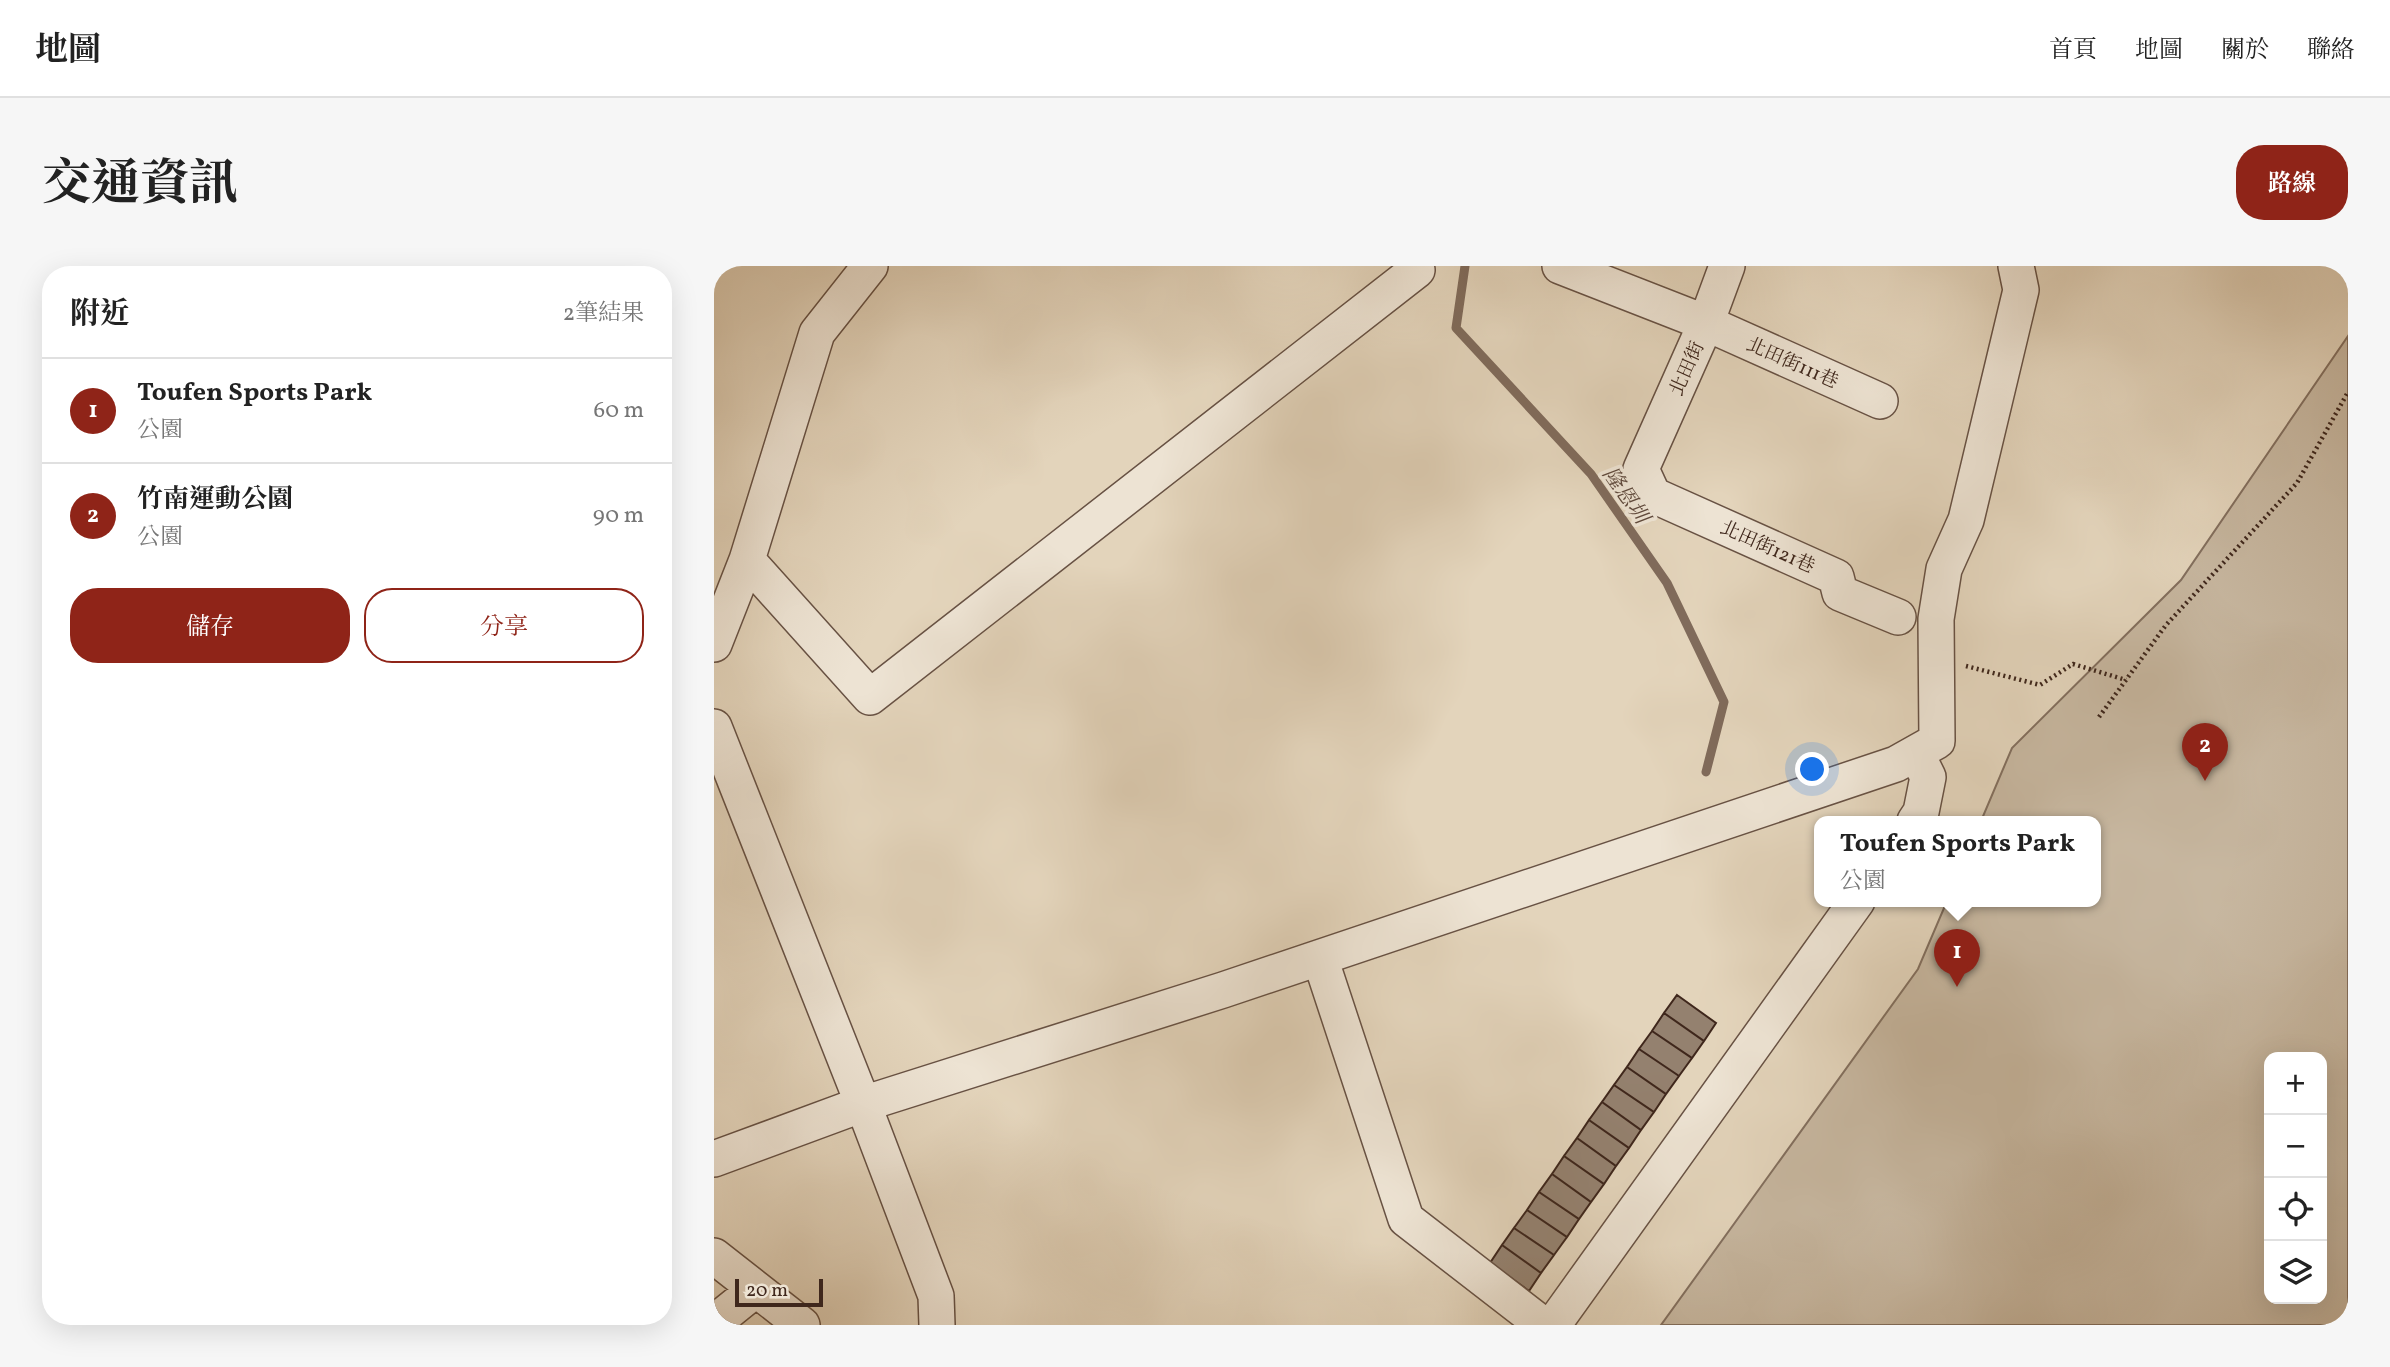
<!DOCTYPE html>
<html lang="zh-TW">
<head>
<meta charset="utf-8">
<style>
	body { margin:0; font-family:Vollkorn,"Noto Serif TC",serif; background:#f6f6f6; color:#222 }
	.controls { position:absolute; right:21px; bottom:21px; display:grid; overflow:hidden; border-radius:14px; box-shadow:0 7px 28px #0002 }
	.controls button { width:63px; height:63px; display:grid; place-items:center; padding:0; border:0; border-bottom:2px solid #e0e0e0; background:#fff; color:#222; font:35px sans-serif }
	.scale { position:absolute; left:21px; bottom:18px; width:88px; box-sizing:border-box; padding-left:7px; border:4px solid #3f271c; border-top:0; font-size:19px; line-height:24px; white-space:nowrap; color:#3f271c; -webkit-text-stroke:5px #ede3d3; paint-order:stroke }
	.you { position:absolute; left:1099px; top:504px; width:24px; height:24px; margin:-18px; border:5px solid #fff; border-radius:50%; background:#1a73e8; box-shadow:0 0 0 10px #1a73e833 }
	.badge { display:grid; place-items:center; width:46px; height:46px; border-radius:50%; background:#8f2418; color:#fff; font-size:23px; font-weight:700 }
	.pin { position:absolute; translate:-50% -58px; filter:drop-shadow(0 2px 4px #0008) }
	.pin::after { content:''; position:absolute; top:37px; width:24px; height:21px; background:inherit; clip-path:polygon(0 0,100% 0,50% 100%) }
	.popup { position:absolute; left:1100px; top:550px; width:287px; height:91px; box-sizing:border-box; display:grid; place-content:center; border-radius:14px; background:#fff; filter:drop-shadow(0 2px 5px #0005); font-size:23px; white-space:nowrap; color:#767676 }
	.popup b { font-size:26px; color:#222 }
	.popup::after { content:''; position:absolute; left:50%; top:100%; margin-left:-14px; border:14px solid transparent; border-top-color:#fff }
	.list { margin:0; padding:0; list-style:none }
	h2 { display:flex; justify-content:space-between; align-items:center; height:91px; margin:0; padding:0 28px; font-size:30px }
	h2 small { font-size:23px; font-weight:400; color:#767676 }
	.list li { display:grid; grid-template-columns:46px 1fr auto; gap:21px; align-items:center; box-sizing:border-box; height:105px; padding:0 28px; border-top:2px solid #e0e0e0 }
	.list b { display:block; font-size:26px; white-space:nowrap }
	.list p { margin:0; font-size:23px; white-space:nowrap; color:#767676 }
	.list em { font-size:23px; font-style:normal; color:#767676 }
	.actions { display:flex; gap:14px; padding:21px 28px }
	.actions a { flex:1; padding:16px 0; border:2px solid #8f2418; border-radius:28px; text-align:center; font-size:24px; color:#8f2418 }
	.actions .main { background:#8f2418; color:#fff }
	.icon { flex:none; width:38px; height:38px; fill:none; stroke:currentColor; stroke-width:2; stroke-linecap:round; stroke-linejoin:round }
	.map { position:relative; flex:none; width:1634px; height:1059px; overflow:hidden; border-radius:28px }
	header { display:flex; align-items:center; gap:42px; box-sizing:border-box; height:98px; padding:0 35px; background:#fff; border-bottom:2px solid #e0e0e0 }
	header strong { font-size:33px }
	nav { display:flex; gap:38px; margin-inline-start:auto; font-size:24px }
	.intro { display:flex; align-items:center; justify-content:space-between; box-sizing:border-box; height:168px; padding:0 42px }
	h1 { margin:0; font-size:49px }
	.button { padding:18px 32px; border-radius:28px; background:#8f2418; color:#fff; font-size:24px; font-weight:700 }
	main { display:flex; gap:42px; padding:0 42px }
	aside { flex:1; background:#fff; border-radius:28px; box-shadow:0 7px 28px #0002 }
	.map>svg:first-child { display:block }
</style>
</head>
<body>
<header>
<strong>地圖</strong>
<nav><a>首頁</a><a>地圖</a><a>關於</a><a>聯絡</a></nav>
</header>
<div class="intro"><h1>交通資訊</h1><a class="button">路線</a></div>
<main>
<aside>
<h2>附近<small>2筆結果</small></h2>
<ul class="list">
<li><span class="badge">1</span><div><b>Toufen Sports Park</b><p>公園</p></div><em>60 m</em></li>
<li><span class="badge">2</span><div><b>竹南運動公園</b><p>公園</p></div><em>90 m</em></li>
</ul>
<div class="actions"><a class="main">儲存</a><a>分享</a></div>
</aside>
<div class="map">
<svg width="1634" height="1059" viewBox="0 0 1634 1059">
	<rect width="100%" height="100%" fill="#e3d4bb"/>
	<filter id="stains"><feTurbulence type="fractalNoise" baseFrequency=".00286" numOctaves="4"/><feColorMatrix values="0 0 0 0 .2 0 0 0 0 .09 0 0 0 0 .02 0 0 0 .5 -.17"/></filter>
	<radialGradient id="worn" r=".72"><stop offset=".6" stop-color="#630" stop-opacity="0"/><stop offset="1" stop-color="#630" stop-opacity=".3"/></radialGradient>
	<path fill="#c7b7a0" stroke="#836f5e" stroke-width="2" fill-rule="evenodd" d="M1634,70V1059H947L1204,703L1233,635H1381V555H1267L1298,482L1467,314ZM1608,791V1033H1555V791Z"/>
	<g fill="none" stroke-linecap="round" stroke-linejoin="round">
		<path stroke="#806b5b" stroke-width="9" d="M751,0L742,62L877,208L953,317L1010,436L992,506"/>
	</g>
	<path fill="#94816f" stroke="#3f271c" stroke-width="2" d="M963,729L1002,757L990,775L950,747Z
		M950,747L990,775L978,792L938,765Z
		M938,765L978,792L965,810L925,783Z
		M925,783L965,810L952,828L913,801Z
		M913,801L952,828L940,846L900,819Z
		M900,819L940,846L927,864L888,836Z
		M888,836L927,864L915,882L875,854Z
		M875,854L915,882L902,900L863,872Z
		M863,872L902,900L890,918L850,890Z
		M850,890L890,918L877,936L838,908Z
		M838,908L877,936L865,953L825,926Z
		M825,926L865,953L853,971L813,944Z
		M813,944L853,971L840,989L800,962Z
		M800,962L840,989L827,1007L788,979Z
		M788,979L827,1007L815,1025L776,997Z"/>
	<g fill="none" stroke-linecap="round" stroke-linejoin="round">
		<g stroke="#685244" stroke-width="38">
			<path id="minor" d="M846,0L992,57L1166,135
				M1013,0L992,57L927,203L939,229L1122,311L1126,327L1184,351
				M33,294L156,431L703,4
				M0,378L33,294L103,67L156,0
				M0,461L149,838L222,1030L223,1059
				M1201,555L1207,546L1214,511L1202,487
				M606,692L692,953L829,1059
				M0,893L149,838L509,724L1182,498L1223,475L1222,353L1230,303L1252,254L1307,24L1302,0
				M0,990L88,1059
				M0,1057L42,1023
				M839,1059L1143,635"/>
		</g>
		<path stroke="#3f271c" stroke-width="4.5" stroke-dasharray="2 3.5" stroke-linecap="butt" d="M1252,400L1326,419L1359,398L1412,414
			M1385,451L1452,359L1583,217L1634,126"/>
		<use href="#minor" stroke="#ede3d3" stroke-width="35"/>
	</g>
	<g text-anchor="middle" stroke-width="7" stroke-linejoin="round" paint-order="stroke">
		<g font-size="19" fill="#3f271c" stroke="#ede3d3">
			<text transform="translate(1079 96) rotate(24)" y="7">北田街111巷</text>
			<text transform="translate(972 102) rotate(-66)" y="7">北田街</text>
			<text transform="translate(1054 280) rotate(24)" y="7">北田街121巷</text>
		</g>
		<g font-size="21" font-style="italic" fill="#5f493c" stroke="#ede3d3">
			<text transform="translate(912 229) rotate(55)" y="7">隆恩圳</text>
		</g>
	</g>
	<rect width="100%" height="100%" filter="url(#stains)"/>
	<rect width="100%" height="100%" fill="url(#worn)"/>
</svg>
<div class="controls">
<button>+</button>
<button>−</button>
<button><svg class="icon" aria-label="locate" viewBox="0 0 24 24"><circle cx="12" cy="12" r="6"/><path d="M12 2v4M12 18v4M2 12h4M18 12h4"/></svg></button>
<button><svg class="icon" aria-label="layers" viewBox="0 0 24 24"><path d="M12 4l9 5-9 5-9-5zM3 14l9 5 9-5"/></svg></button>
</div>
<div class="scale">20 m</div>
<div class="you"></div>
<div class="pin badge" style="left:1243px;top:721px">1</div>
<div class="popup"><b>Toufen Sports Park</b>公園</div>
<div class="pin badge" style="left:1491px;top:515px">2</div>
</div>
</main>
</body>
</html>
